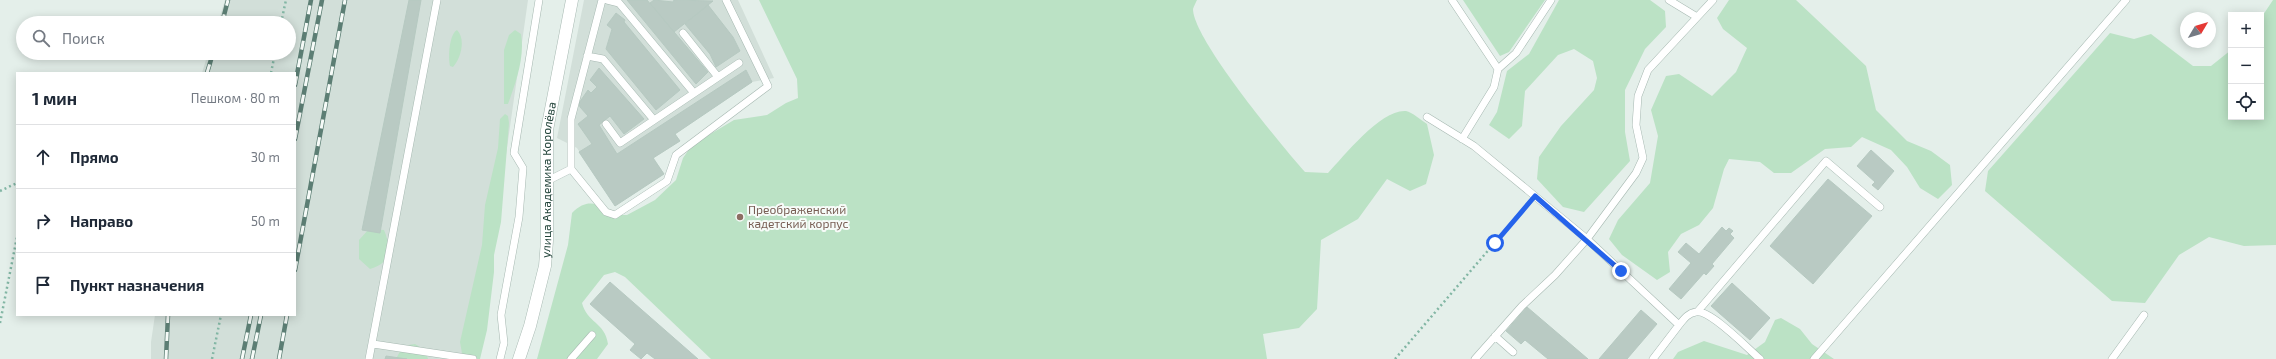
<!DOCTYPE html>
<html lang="ru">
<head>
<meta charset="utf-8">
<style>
	body { margin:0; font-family:"Exo 2",sans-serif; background:#f2f2f3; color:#1f2937 }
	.controls { position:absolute; right:12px; top:12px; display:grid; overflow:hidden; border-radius:0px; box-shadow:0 2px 10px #0003 }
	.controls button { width:36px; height:36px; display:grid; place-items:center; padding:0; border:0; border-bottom:1px solid #e0e1e3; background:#fff; color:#1f2937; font:20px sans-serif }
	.compass { position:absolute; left:2180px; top:12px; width:36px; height:36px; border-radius:50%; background:#fff; box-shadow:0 2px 10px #0003; rotate:52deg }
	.stop { position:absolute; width:12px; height:12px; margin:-9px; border:3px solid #2563eb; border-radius:50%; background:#fff }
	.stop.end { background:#2563eb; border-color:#fff; box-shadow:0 1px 4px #0008 }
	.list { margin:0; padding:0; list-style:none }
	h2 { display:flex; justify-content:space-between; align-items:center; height:52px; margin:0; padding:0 16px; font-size:17px }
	h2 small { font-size:13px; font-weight:400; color:#747a83 }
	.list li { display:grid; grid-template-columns:26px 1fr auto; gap:12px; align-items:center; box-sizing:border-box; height:64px; padding:0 16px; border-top:1px solid #e0e1e3 }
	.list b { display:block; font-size:15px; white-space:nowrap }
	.list em { font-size:13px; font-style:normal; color:#747a83 }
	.icon { flex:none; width:22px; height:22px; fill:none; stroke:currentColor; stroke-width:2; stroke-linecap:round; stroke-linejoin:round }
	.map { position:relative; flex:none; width:2276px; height:359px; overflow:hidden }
	.search { position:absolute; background:#fff; box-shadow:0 2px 10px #0003; left:16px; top:16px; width:280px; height:44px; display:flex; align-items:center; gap:10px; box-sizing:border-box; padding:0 14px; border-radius:22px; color:#747a83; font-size:15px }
	.panel { position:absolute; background:#fff; box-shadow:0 2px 10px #0003; left:16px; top:72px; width:280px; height:244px; border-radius:0px }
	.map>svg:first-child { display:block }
</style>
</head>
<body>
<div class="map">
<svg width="2276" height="359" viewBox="0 0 2276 359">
	<rect width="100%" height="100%" fill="#e4efea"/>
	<path fill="#d2dfd9" d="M225,0H528L477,359H151V342L155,315H295V73H202L208,53H289V23H218Z
		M584,0H738L774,78L752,82L675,134L680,141L654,158L664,174L615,206L577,148L557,138Z"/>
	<path fill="#bbe2c5" d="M759,0H1197C1196,2 1194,6 1193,9C1193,39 1282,146 1305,172L1328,173C1344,156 1381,109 1406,111C1412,112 1421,120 1427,124L1434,155L1426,184L1410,191L1387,179L1358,219L1321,240L1317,309L1299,328L1263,334L1267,359H711L625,277L615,272L604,275L582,303C587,323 605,322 608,344L597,359H537L568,245L572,213C590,195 601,207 622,215H627L655,200L676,180L683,158L692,145L734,120L767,115L786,103L798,98L797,79Z
		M1463,0H1545L1509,52L1500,56Z
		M1559,0H1650L1665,11L1666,27L1645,49L1625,90V132L1630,161L1584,212L1563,207L1537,179L1539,157L1561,126L1594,90L1597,78L1593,61L1574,49L1558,55L1525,91L1522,126L1509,139L1489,125L1497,112L1507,71L1529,54Z
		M1729,0H1796L1866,66L1876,110L1907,141L1931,151L1950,165L1952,185L1938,199L1920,188L1907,167L1891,150L1862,137L1851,147L1825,149L1791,173H1774L1760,162L1729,159L1724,169L1713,208L1699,225L1681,234L1668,252L1670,272L1657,280L1622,255L1609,239L1618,220L1650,183L1658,136L1651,110L1666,76L1679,74L1712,96L1736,72L1747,48L1723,29L1717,18Z
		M2273,0H2276V245L2244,246L2209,237L2179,255L2145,303L2112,301L1985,191L1988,171L2110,33L2134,39L2151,34L2193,66H2211L2231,50V117H2261V18Z
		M457,30C466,39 461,58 453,67L450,66C448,58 449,34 457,30Z
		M515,30L521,34C525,57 516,82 508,104H504V50L509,35Z
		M505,114L508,116L509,123L501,222L494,255V272L487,330L480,359H463L460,342L482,245L485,205L498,148L500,119Z
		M369,229L384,230C392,249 391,263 370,269L359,259V240Z
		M1781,318L1800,329L1812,344L1834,359H1673L1678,352L1704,341L1747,355L1765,342L1775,320Z
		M415,344L425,350L428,359H396C401,349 404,345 415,344Z"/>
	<path fill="#b9cac3" stroke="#b6c9c1" d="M409,0H421L380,233L362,230Z
		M627,0H647L708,72L696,84Z
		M654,0L673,2L674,0L713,1L674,32L650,3Z
		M708,5L733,37L740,51L716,67L710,54L685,24Z
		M616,13L625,20L624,22L680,90L656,110L606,49L612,29L607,25Z
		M599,68L644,119L624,134L610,116L599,125L617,154L746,70L752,82L675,134L680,141L653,158L664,174L615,206L579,152L592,144L578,124L588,116L580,107L579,103L588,90L591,93L597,87L590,80Z
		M1871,150L1894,171L1878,190L1872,185L1875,182L1857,166Z
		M1828,179L1872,216L1813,284L1770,246Z
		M1722,227L1726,231L1729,228L1733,231L1730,234L1734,238L1712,264L1714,266L1706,275L1704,273L1681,299L1669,289L1691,263L1678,252L1686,243L1699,254Z
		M610,282L698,359H655L647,353L641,359L630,350L635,344L590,304Z
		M1732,283L1770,318L1750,340L1711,306Z
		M1527,307L1588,359H1548L1525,340L1521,344L1506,331Z
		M1641,310L1657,324L1627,359H1599Z
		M386,356L407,359H385Z"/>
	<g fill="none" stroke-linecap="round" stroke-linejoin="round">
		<g stroke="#a6b8b1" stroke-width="8">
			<path id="service" d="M607,0L619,3L694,93
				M1452,0L1498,69L1494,87L1462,139
				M1669,0L1697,17
				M1713,0L1648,70L1638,96L1636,125L1643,158L1636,173L1587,239L1679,325C1684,319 1688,313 1696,312C1710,309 1748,349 1760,359
				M683,33L718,77
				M587,56L603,59L654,120
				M1498,69L1516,53L1551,0
				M1427,117L1474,146L1587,239L1555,275L1522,306L1475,359
				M606,124L620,143L739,63
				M571,169L606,212L615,215L667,181L676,155L768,86L726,0
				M547,181L571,169V119L602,0
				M1698,311L1826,161L1880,207
				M1495,336L1513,352
				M373,344L473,359
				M369,359L437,0
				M500,359L504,343L501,315L519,217L523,168L514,153L539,0
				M571,359L592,335
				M1653,359L1679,325
				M1814,359L2126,0
				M2112,359L2144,315"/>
		</g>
		<g stroke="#a6b8b1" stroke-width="13">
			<g id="minor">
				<path id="s1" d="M519,359L530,326L545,266L547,241V130L572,0"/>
			</g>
		</g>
		<path stroke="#82b6a4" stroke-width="2.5" stroke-dasharray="2 3" stroke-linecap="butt" d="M281,23L286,0
			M271,73L275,53
			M0,191L17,183
			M0,323L17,237
			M212,359L221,315
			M1395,359L1528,204"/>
		<use href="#service" stroke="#fff" stroke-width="7"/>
		<use href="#minor" stroke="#fff" stroke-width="12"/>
		<g stroke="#5c7e74" stroke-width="4.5">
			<path id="rail" d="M222,23L228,0
				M207,73L213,53
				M295,85L311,0
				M295,139L322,0
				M295,270L345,0
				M166,359L168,315
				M242,359L251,315
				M252,359L261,315
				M279,359L287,315"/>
		</g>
		<use href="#rail" stroke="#f6fbf8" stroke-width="3" stroke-dasharray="9" stroke-linecap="butt"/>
	</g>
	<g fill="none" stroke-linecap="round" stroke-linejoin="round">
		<path stroke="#2563eb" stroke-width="5" d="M1495,243L1535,196L1621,271"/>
	</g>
	<circle fill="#8d6e63" stroke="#f6fbf8" stroke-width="1.5" cx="740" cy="217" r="4"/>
	<g text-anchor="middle" stroke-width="4" stroke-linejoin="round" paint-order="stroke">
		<g font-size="12" fill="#214339" stroke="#f6fbf8">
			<text dy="4" stroke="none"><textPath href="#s1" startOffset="183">улица Академика Королёва</textPath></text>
		</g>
		<g font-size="12" fill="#785e54" stroke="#f6fbf8" text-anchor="start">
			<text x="748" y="214">Преображенский<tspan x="748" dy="14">кадетский корпус</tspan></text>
		</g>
	</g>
</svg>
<div class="controls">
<button>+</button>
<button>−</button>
<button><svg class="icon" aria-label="locate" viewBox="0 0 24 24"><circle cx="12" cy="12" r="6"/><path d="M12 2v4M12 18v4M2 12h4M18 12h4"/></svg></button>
</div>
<svg class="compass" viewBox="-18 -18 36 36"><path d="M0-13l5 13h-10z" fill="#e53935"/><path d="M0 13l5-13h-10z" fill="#747a83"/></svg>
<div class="stop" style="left:1495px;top:243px"></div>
<div class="stop end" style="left:1621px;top:271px"></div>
<div class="search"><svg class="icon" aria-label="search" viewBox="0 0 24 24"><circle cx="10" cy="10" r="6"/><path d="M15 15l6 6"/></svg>Поиск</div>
<section class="panel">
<h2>1 мин<small>Пешком · 80 m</small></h2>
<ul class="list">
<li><svg class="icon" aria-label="ahead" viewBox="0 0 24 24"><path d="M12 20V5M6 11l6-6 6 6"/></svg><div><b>Прямо</b></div><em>30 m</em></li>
<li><svg class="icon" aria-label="right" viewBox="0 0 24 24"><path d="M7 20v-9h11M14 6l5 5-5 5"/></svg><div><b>Направо</b></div><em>50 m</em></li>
<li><svg class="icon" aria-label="arrive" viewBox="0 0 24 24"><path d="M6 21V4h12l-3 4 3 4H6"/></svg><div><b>Пункт назначения</b></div></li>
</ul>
</section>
</div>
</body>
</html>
